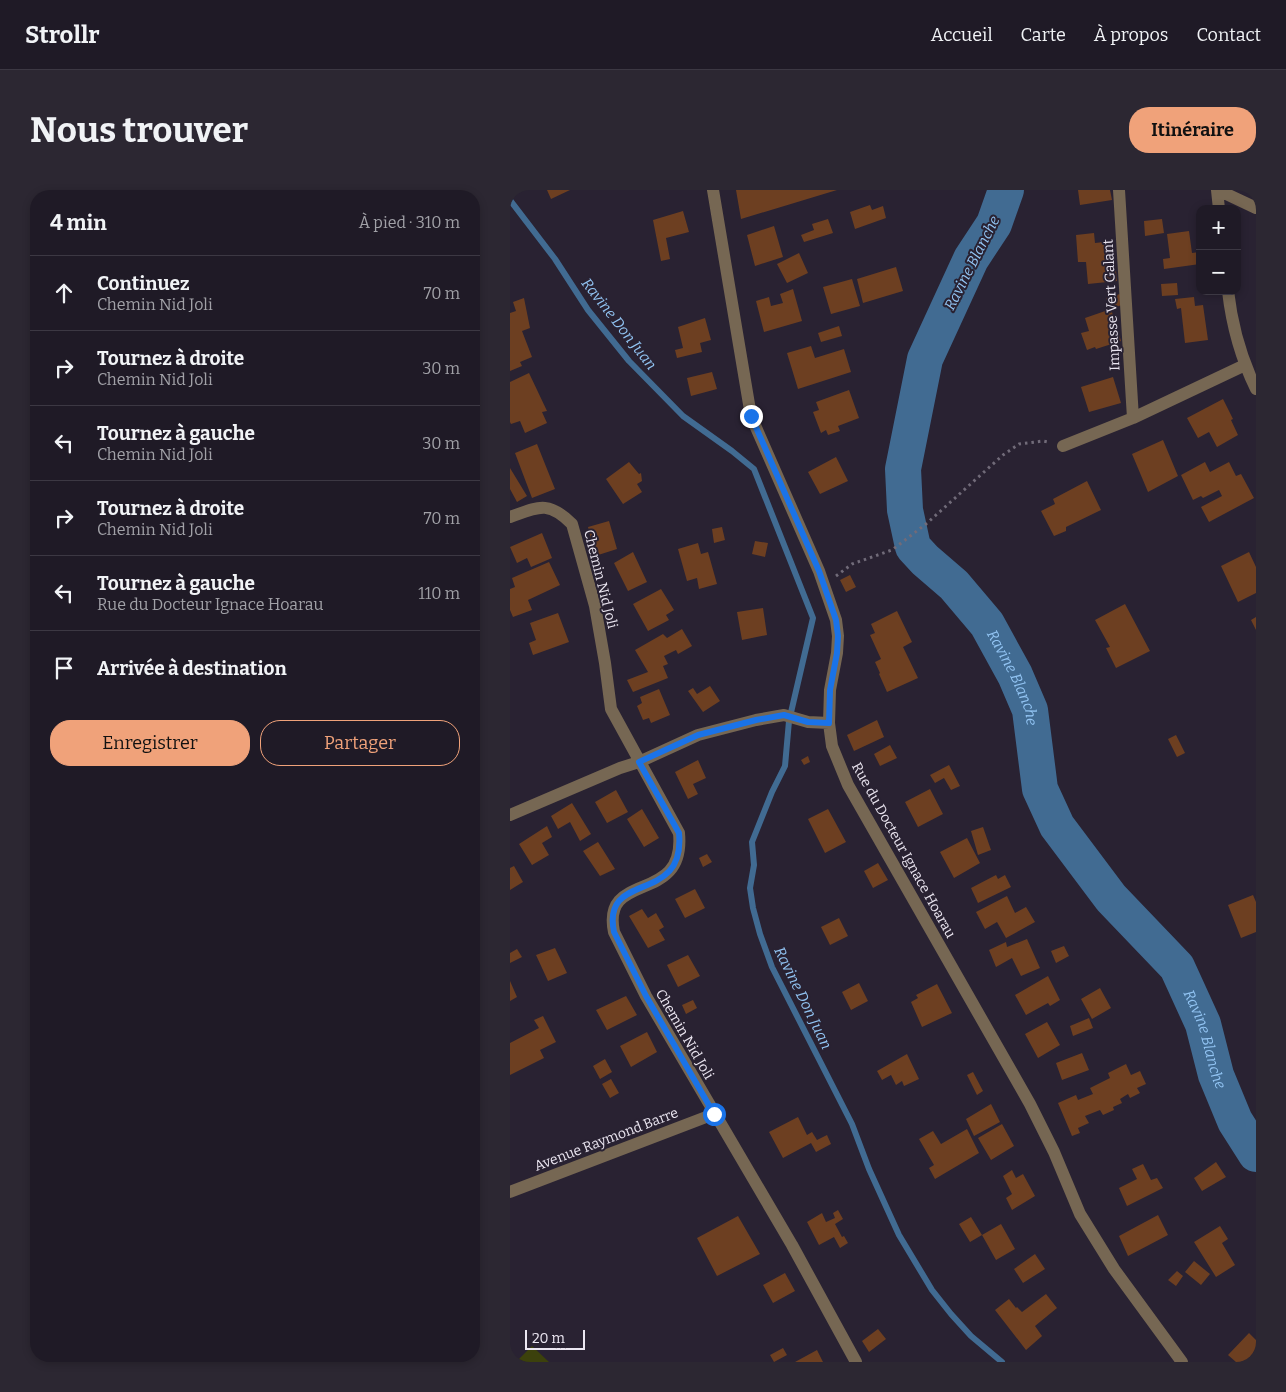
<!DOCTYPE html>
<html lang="fr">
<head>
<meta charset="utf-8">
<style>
	body { margin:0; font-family:Bitter,serif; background:#2c2732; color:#f1f3f6 }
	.controls { position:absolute; right:15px; top:15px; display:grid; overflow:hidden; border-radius:10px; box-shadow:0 2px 8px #0003 }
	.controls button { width:45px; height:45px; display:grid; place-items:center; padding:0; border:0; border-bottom:1px solid #3c3843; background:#1f1a26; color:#f1f3f6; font:25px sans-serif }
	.scale { position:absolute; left:15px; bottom:12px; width:60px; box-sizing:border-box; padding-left:5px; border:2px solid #ebe6f1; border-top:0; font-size:14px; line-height:18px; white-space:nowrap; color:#ebe6f1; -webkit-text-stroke:4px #292232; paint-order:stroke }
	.stop { position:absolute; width:15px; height:15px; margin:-11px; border:4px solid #1a73e8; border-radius:50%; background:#fff }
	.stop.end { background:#1a73e8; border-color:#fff; box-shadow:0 1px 5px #0008 }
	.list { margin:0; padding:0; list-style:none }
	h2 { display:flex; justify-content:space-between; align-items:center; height:65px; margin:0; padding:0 20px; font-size:21px }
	h2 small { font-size:16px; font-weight:400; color:#a1a1a7 }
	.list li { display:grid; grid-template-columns:32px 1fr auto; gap:15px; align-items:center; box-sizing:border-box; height:75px; padding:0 20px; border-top:1px solid #3c3843 }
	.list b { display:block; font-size:19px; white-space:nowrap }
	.list p { margin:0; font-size:16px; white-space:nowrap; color:#a1a1a7 }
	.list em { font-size:16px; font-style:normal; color:#a1a1a7 }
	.actions { display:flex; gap:10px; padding:15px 20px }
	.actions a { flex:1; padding:11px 0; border:1px solid #f0a27a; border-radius:20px; text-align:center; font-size:18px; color:#f0a27a }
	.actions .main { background:#f0a27a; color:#111 }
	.icon { flex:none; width:28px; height:28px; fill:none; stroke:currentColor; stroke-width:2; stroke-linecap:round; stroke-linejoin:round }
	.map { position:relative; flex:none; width:746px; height:1172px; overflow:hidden; border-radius:20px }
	header { display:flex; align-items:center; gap:30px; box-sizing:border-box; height:70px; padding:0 25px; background:#1f1a26; border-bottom:1px solid #3c3843 }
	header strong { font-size:24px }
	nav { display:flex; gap:28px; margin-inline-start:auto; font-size:18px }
	.intro { display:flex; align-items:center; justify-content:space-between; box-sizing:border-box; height:120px; padding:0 30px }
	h1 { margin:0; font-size:35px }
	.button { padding:12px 22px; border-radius:20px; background:#f0a27a; color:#111; font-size:18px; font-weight:700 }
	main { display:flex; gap:30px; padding:0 30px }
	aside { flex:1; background:#1f1a26; border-radius:20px; box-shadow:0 2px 8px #0003 }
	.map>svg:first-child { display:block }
</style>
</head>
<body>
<header>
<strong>Strollr</strong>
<nav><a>Accueil</a><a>Carte</a><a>À propos</a><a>Contact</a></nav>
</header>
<div class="intro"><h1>Nous trouver</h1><a class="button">Itinéraire</a></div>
<main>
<aside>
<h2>4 min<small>À pied · 310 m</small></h2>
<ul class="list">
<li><svg class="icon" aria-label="ahead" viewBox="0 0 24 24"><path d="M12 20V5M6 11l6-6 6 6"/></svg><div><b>Continuez</b><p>Chemin Nid Joli</p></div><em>70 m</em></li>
<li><svg class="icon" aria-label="right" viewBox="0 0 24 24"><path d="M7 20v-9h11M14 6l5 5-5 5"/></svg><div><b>Tournez à droite</b><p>Chemin Nid Joli</p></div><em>30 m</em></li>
<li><svg class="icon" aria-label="left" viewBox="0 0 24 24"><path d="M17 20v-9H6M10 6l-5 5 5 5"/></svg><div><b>Tournez à gauche</b><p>Chemin Nid Joli</p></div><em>30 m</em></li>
<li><svg class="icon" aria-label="right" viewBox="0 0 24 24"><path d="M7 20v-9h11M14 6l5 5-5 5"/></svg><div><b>Tournez à droite</b><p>Chemin Nid Joli</p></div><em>70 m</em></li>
<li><svg class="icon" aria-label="left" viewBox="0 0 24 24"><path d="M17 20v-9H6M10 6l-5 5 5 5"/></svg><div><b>Tournez à gauche</b><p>Rue du Docteur Ignace Hoarau</p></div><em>110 m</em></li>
<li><svg class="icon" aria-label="arrive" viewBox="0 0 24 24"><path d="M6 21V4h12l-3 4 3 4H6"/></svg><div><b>Arrivée à destination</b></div></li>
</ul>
<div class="actions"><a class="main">Enregistrer</a><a>Partager</a></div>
</aside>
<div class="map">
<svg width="746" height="1172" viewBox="0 0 746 1172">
	<rect width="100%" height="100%" fill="#292232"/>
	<path fill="#3c410c" d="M22,1156L39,1172H6Z"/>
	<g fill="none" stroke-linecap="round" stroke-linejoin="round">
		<path stroke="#416b92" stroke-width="6" d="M0,10L45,69L78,120L119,171L173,226L222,261L244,279L303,428L279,531L275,576L262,602L242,652L244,675L240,698L243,718L250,744L262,777L342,934L359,979L389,1045L422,1100L441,1124L461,1146L492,1172"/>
		<path stroke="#416b92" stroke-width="36" id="s1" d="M496,0L484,34L461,69L415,169L393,279L395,320L403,357L415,370L444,395L477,434L505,485L520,520L530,599L547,636L601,708L667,777L693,834L706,885L725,931L746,964"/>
	</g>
	<path fill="#6d3f21" d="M37,0H60L41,9Z
		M226,0H327L231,29Z
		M568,0H600L602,10L570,15Z
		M360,15L362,20L373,16L376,28L345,39L340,22Z
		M173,21L179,42L156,48L160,69L151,71L143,30Z
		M318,29L323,43L294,52L291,45L304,40L302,34Z
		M652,29L654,43L635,46L634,31Z
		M264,36L273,67L245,76L237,45Z
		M679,41L682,63L689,62L690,74L654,79L653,69L660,68L657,44Z
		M584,43L585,53L603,51L607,91L578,94L576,72H568L566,45Z
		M289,63L298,83L277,93L267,74Z
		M386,77L393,101L353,113L347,89Z
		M342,89L350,116L321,124L313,97Z
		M667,93L668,105L652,106L651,94Z
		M283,99L292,131L254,142L246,111L259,107L261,116L273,113L270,104Z
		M610,104L614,114L601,119L596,108Z
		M684,107L685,116L693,115L698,150L675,153L671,118L667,119L665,109Z
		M14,108L20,138L12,141L22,167L10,172L12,176L0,181V123L6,121L3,112Z
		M601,119L611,151L586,159L585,157L577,160L571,143L579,141L575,128Z
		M195,128L201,150L190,153L192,162L167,168L165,160L173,158L168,137Z
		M329,136L332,146L311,152L308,143Z
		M301,156L305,168L334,159L341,182L288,199L277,163Z
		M202,182L207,199L181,206L177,188Z
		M19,183L37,221L32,222L37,233L15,243L10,231L1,234L0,232V192Z
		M603,187L611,213L579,222L571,197Z
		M339,200L349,228L328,236L330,241L318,245L316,240L311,243L303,222L309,220L306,212Z
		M713,209L723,229L721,230L728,245L707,257L699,242L688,248L677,228Z
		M653,250L668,286L638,302L622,264Z
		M27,254L45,299L22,308L5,263Z
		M326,267L338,291L310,304L298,282Z
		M119,272L129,284L131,283L132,291L127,294L132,302L113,314L96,289Z
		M695,272L700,282L719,272L726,286L731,284L744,308L699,332L691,317L712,306L709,300L693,308L691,306L683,310L671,285Z
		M0,278L17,306L7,312L0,299Z
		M577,291L591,320L556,337V341L544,346L531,321L545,314L543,309Z
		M99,331L107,359L85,366L78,337Z
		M212,337L215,350L204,353L202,339Z
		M32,343L42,368L21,377L17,368L7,373L0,357Z
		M245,351L258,353L255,367L242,364Z
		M188,353L191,364L198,362L207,394L189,399L187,388L177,391L168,359Z
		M123,362L137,392L118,401L104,373Z
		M739,362L746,377V403L728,412L711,376Z
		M39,372L50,395L18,410L22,420L3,427L0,420V399L5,397L2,388Z
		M340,385L346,397L336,402L330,390Z
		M151,399L164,420L156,425L159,430L138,441L123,414Z
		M615,414L640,461L606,478L596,458L600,457L585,430Z
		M253,418L257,445L232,450L227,422Z
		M387,421L402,452L393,457L408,488L377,502L369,484L370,483L365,472L371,469L360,445L365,443L361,434Z
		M48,423L59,452L23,465L19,453L26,450L20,433Z
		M746,427V440L741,430Z
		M172,439L182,456L168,464L166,460L154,466L158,474L153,476L158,488L123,502L117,490L138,482L125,460L153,444L157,448Z
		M200,496L210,511L193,522L178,501L183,498L187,504Z
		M149,499L160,525L141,533L139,528L133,530L127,516L132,513L130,507Z
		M367,530L374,547L344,561L337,545Z
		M666,545L675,563L667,567L658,549Z
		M380,555L387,568L370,576L364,564Z
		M298,566L300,572L294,575L291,570Z
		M188,570L196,588L183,594L188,604L178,609L165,582Z
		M439,575L450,596L441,600L434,588L425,593L420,585Z
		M420,599L433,624L408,637L395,612Z
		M106,600L118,622L97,633L85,612Z
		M62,613L81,644L70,651L60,632L48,639L41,626Z
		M132,619L149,648L134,657L117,629Z
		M318,619L336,652L315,663L298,629Z
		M37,636L42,647L32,653L39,665L22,675L9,654Z
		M473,637L481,660L468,665L461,641Z
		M457,648L470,673L444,688L430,662Z
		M88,652L105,679L90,686L73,661Z
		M197,664L202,672L193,677L189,668Z
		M368,673L378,690L363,698L354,681Z
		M4,676L13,692L0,700V678Z
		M486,685L488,689L495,685L501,697L468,713L461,698Z
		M185,699L195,718L175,728L165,709Z
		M743,705L746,712V742L731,748L718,715Z
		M497,706L505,723L516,717L525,732L496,748L487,732L475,739L466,722Z
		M132,719L138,728L146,723L154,737L149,740L155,750L138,758L119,726Z
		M329,728L338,746L320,755L311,737Z
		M517,749L530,778L511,786L502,768L486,777L479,760L496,752L497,757Z
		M554,756L559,766L546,773L541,761Z
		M45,758L57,783L38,791L26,765Z
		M7,759L12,767L0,773V763Z
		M178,765L190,786L168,797L157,775Z
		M538,786L550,810L540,816L538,813L516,825L505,805Z
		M0,791L7,807L0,811Z
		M349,793L358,811L341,820L332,802Z
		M427,794L442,823L412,837L401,812L408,808L406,805Z
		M590,798L601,818L582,829L571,809Z
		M116,806L127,825L97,840L86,820Z
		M183,810L187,818L176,824L172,815Z
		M33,826L46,852L30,860L34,868L0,885V853L29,838L24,830Z
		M579,828L583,838L563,846L560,836Z
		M537,832L550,855L528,868L515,844Z
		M137,842L147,862L121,877L110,856Z
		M572,863L579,880L552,890L546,873Z
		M397,864L409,889L394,896L392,891L386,895L381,885L372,890L367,881Z
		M95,869L102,882L90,889L83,876Z
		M616,874L621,885L630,881L636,894L627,898L630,903L620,908L618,904L610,909L612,913L603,917L604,920L593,925L590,920L575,926L579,933L568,938L570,943L562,946L548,913L566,905L568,910L583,904L580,898L600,888L598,883Z
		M463,882L473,901L467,905L457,885Z
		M101,889L109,903L100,908L92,894Z
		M481,914L490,932L464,946L456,929Z
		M288,927L297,945L302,942L307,950L317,945L321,954L306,962L301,953L273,968L259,942Z
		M492,934L504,956L481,970L468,948Z
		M457,939L469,963L425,989L419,978L424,975L409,949L423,941L431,954Z
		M706,972L716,987L692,1001L684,988Z
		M633,974L641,990L647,988L653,998L617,1016L609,998L627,989L622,979Z
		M502,980L506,988L513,984L525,1006L502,1020L496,1008L502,1004L493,986Z
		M328,1020L333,1029L325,1034L332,1047L334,1046L338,1053L330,1058L324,1047L309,1055L297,1032L312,1023L316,1032L325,1028L323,1023Z
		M648,1025L658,1045L618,1066L609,1046Z
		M228,1026L250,1064L207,1086L187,1048Z
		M461,1027L472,1045L491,1034L505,1059L486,1070L472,1045L460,1052L449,1034Z
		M710,1036L718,1049L712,1053L725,1075L706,1087L684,1052Z
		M525,1064L535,1079L513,1093L504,1079Z
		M684,1071L700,1084L691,1095L675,1082Z
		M667,1081L673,1086L666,1096L658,1090Z
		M275,1083L285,1101L263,1113L253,1095Z
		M536,1104L547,1118L525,1136L532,1146L516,1160L485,1120L499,1109L506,1118L507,1117L512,1122Z
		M368,1139L376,1149L359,1162L352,1151Z
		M739,1143L746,1150V1172H726L718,1165Z
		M273,1158L277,1165L264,1172L260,1165Z
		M307,1160L313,1172H285Z"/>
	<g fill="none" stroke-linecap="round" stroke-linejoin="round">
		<path stroke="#716b79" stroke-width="3" stroke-dasharray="2.5 4" stroke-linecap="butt" d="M326,386L342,374L382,360L416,334L493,265L509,254L533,251L538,252"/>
		<path stroke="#766753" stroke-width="12" d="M203,0L241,226L309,381L326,430L328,446L327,463L320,500L319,533L322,556L338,595L520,914L544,962L570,1024L604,1079L672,1172
			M609,0L623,228
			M707,0L709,19
			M708,0L746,18
			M718,101C722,136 731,168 746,199
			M553,256L623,228L735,175
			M0,327C28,317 38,310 62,334L85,416L95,473L101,519L169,643C176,716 91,679 104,742L136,806L282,1055L346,1172
			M0,625L110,578L129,572L188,545L246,530L274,525L298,532L319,533
			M0,1002L204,924"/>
	</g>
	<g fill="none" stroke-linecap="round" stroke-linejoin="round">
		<path stroke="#1a73e8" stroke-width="6" d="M204,924L136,806L104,742C91,679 176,716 169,643L129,572L188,545L246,530L274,525L298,532L319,533L320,500L327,463L328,446L326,430L309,381L241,226"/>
	</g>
	<g text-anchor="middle" stroke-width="4" stroke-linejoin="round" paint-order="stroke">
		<g font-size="14" fill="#ebe6f1" stroke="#292232">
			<text transform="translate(601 115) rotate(-93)" y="5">Impasse Vert Galant</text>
			<text transform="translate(91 389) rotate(76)" y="5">Chemin Nid Joli</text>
			<text transform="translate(394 660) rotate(61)" y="5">Rue du Docteur Ignace Hoarau</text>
			<text transform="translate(175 844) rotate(60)" y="5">Chemin Nid Joli</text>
			<text transform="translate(96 949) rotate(-21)" y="5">Avenue Raymond Barre</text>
		</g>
		<g font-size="15" font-style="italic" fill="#92c4f3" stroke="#292232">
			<text transform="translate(462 73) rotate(-63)" y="5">Ravine Blanche</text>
			<text transform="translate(109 134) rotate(52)" y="5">Ravine Don Juan</text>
			<text dy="5" stroke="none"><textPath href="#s1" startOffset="546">Ravine Blanche</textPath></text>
			<text transform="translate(293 808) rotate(64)" y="5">Ravine Don Juan</text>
			<text dy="5" stroke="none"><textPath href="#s1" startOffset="966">Ravine Blanche</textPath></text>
		</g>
	</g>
</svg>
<div class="controls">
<button>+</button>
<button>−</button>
</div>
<div class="scale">20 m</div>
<div class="stop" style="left:204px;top:924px"></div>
<div class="stop end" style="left:241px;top:226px"></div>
</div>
</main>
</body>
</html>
